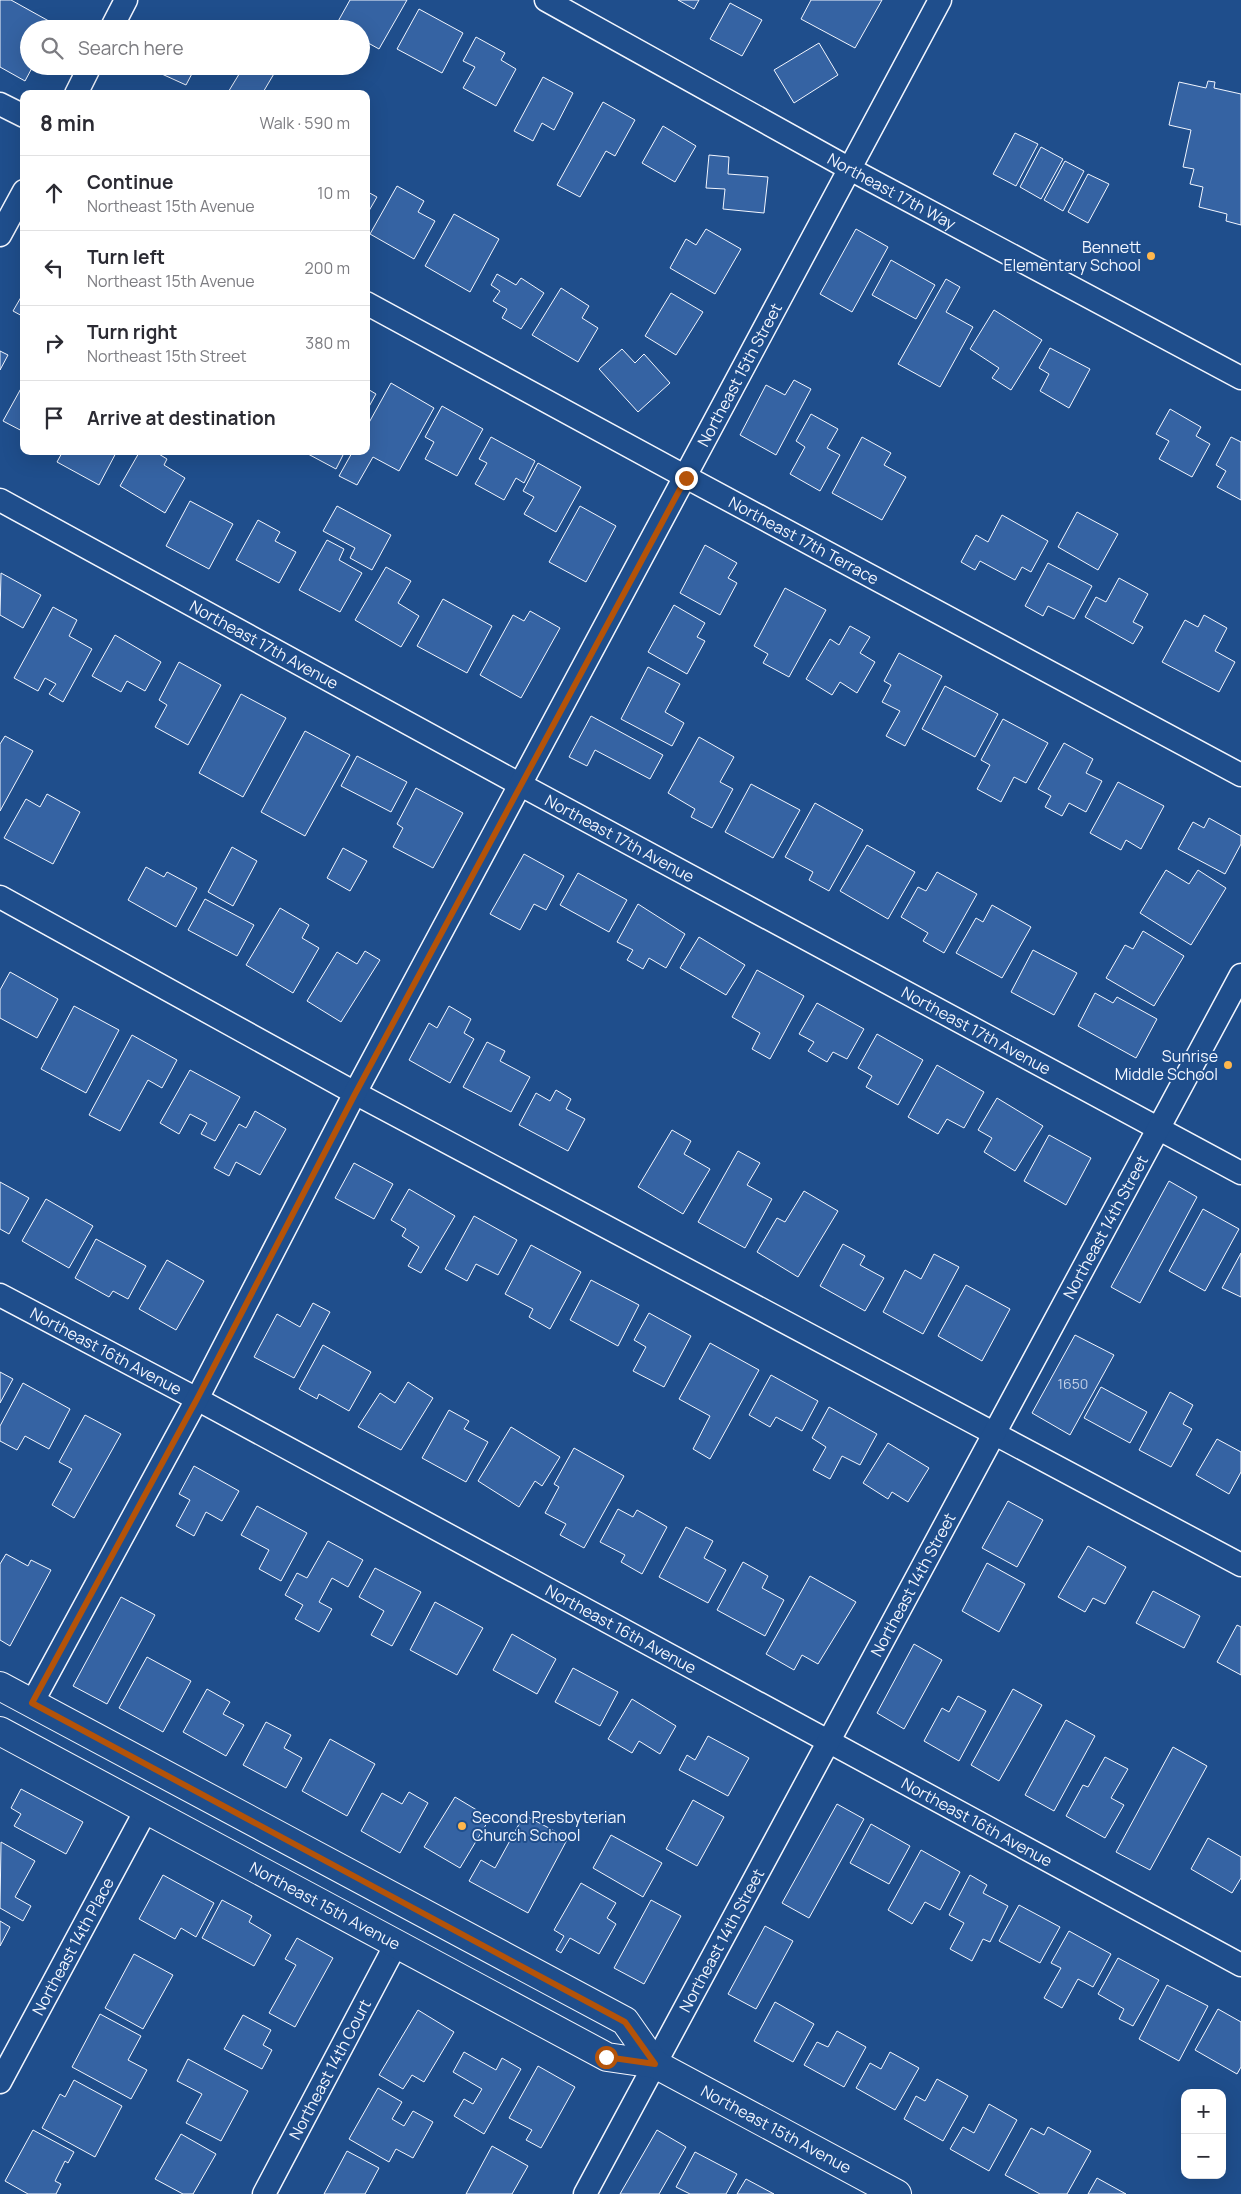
<!DOCTYPE html>
<html lang="en">
<head>
<meta charset="utf-8">
<style>
	body { margin:0; font-family:Manrope,sans-serif; background:#f2f2f3; color:#2b2b33 }
	.controls { position:absolute; right:15px; bottom:15px; display:grid; overflow:hidden; border-radius:10px; box-shadow:0 5px 20px #0002 }
	.controls button { width:45px; height:45px; display:grid; place-items:center; padding:0; border:0; border-bottom:1px solid #e1e1e2; background:#fff; color:#2b2b33; font:25px sans-serif }
	.stop { position:absolute; width:15px; height:15px; margin:-11px; border:4px solid #b45309; border-radius:50%; background:#fff }
	.stop.end { background:#b45309; border-color:#fff; box-shadow:0 1px 5px #0008 }
	.list { margin:0; padding:0; list-style:none }
	h2 { display:flex; justify-content:space-between; align-items:center; height:65px; margin:0; padding:0 20px; font-size:21px }
	h2 small { font-size:16px; font-weight:400; color:#7c7c81 }
	.list li { display:grid; grid-template-columns:32px 1fr auto; gap:15px; align-items:center; box-sizing:border-box; height:75px; padding:0 20px; border-top:1px solid #e1e1e2 }
	.list b { display:block; font-size:19px; white-space:nowrap }
	.list p { margin:0; font-size:16px; white-space:nowrap; color:#7c7c81 }
	.list em { font-size:16px; font-style:normal; color:#7c7c81 }
	.icon { flex:none; width:28px; height:28px; fill:none; stroke:currentColor; stroke-width:2; stroke-linecap:round; stroke-linejoin:round }
	.map { position:relative; flex:none; width:1241px; height:2194px; overflow:hidden }
	.search { position:absolute; background:#fff; box-shadow:0 5px 20px #0002; left:20px; top:20px; width:350px; height:55px; display:flex; align-items:center; gap:12px; box-sizing:border-box; padding:0 18px; border-radius:28px; color:#7c7c81; font-size:19px }
	.panel { position:absolute; background:#fff; box-shadow:0 5px 20px #0002; left:20px; top:90px; width:350px; height:365px; border-radius:10px }
	.map>svg:first-child { display:block }
</style>
</head>
<body>
<div class="map">
<svg width="1241" height="2194" viewBox="0 0 1241 2194">
	<rect width="100%" height="100%" fill="#1f4e8c"/>
	<path fill="#3563a3" stroke="#f2f6ff" d="M0,0H11L56,25L54,29H29V66H33L25,81L0,67Z
		M350,0H407L379,49L361,39V29H342L336,25Z
		M678,0H699L694,9Z
		M811,0H882L855,48L801,19Z
		M730,3L762,20L742,56L710,39Z
		M419,9L463,33L442,73L397,49Z
		M476,37L505,53L501,60L516,69L496,106L463,88L475,67L463,61Z
		M819,43L838,75L794,103L774,70Z
		M155,66H196L186,85L153,70Z
		M244,66H265L275,72L262,94H227Z
		M543,77L573,93L554,130L542,123L533,141L514,131Z
		M1208,81L1215,82L1214,88L1241,94V225L1226,221L1227,214L1199,207L1203,187L1190,184L1194,169L1183,167L1191,130L1169,125L1179,82L1206,88Z
		M603,102L635,120L615,156L606,151L580,197L557,185Z
		M663,126L696,146L675,182L642,163Z
		M1015,133L1038,144L1016,186L993,174Z
		M1041,147L1063,159L1041,199L1020,187Z
		M709,155L729,157L728,174L768,177L764,213L723,209L725,189L706,188Z
		M1065,161L1084,171L1063,211L1044,200Z
		M1088,174L1109,184L1088,223L1068,212Z
		M397,186L424,201L418,212L435,221L414,259L370,234Z
		M366,191L377,197L366,216Z
		M454,214L499,239L470,292L425,266Z
		M706,229L741,249L715,294L670,268L686,239L696,245Z
		M856,229L888,247L852,312L820,294Z
		M891,260L935,285L916,319L872,295Z
		M497,274L516,285L521,278L544,293L521,329L502,318L507,309L493,301L500,291L491,285Z
		M946,279L960,287L946,312L973,327L940,387L898,364Z
		M561,288L589,306L582,318L598,328L578,362L532,335Z
		M24,292V317L13,311Z
		M671,293L703,312L676,355L645,336Z
		M994,310L1042,340L1011,390L992,378L999,368L970,349Z
		M1050,348L1090,369L1069,408L1040,391L1049,374L1039,368Z
		M622,349L635,363L644,354L670,383L638,412L599,369Z
		M0,351L8,355L0,370Z
		M794,380L811,389L776,455L740,435L766,385L785,395Z
		M24,383V432L3,421Z
		M391,383L434,408L399,471L373,457L357,485L339,476L353,451H366V428Z
		M366,388L376,394L366,412Z
		M442,406L483,429L457,476L425,459L434,442L425,437Z
		M1170,409L1201,427L1196,436L1210,444L1192,477L1159,459L1169,441L1156,434Z
		M811,414L838,429L827,448L840,455L820,491L790,474L805,447L796,441Z
		M491,437L535,461L524,483L516,478L504,500L475,484L487,463L479,459Z
		M862,437L891,453L884,465L906,477L882,520L832,493Z
		M1231,437L1241,442V500L1217,487L1226,471L1216,465Z
		M63,451H117L99,485L57,462Z
		M140,451H154L167,459L164,465L185,478L165,513L120,486Z
		M309,451H345L336,469L308,454Z
		M538,463L581,487L556,532L524,514L534,497L523,491Z
		M190,501L233,524L209,569L166,546Z
		M337,506L391,535L372,570L350,558L355,548L323,531Z
		M580,506L616,526L586,582L549,562Z
		M1077,512L1118,534L1098,570L1058,547Z
		M1002,515L1048,541L1031,572L1022,567L1015,580L980,561L975,570L961,562L976,535L988,542Z
		M258,520L280,532L275,541L296,552L279,583L236,560Z
		M327,540L344,549L339,560L362,573L340,612L299,590Z
		M705,545L737,563L728,578L737,583L720,615L680,593Z
		M1048,563L1092,586L1074,619L1048,606L1043,616L1025,606Z
		M386,567L411,581L398,603L419,616L401,647L355,620Z
		M1,573L41,595L23,628L0,615Z
		M1119,578L1148,594L1133,622L1143,627L1133,644L1085,617L1096,597L1106,602Z
		M785,588L826,610L789,677L763,663L768,654L754,646Z
		M443,599L492,626L467,673L417,646Z
		M674,605L705,623L697,637L705,641L687,674L648,652Z
		M53,607L77,620L69,636L92,649L63,702L49,694L56,684L45,678L38,691L14,678Z
		M530,611L560,628L521,698L480,675L513,615L524,621Z
		M1204,615L1227,628L1215,651L1235,662L1219,692L1162,662L1185,620L1198,627Z
		M850,626L870,637L860,653L875,662L857,693L840,682L832,695L806,679L830,639L839,645Z
		M115,635L161,662L145,691L127,681L121,692L92,676Z
		M899,653L942,676L905,746L886,736L900,711L882,702L891,685L884,681Z
		M179,662L221,685L188,745L155,727L167,705L159,700Z
		M648,667L680,684L665,712L684,723L672,746L621,719Z
		M945,686L998,714L975,757L922,729Z
		M241,694L286,718L243,797L199,773Z
		M591,716L663,755L650,779L595,750L587,766L569,757Z
		M1003,719L1048,743L1026,783L1014,777L1001,802L977,789L990,765L981,760Z
		M305,731L350,755L305,836L261,812Z
		M5,736L33,751L0,811V744Z
		M699,737L734,757L720,782L733,789L712,828L691,817L695,809L668,793Z
		M1064,743L1093,759L1086,773L1102,781L1086,812L1069,803L1062,816L1045,807L1051,796L1038,789Z
		M357,756L407,782L391,812L341,786Z
		M1118,782L1164,806L1141,849L1126,840L1121,850L1090,833Z
		M751,784L800,810L773,858L725,832Z
		M416,788L463,813L433,868L393,847L403,828L397,824Z
		M47,794L80,812L53,864L4,838L26,799L40,807Z
		M815,803L863,830L829,891L809,880L813,872L785,857Z
		M1209,818L1241,836V844L1225,874L1178,849L1193,822L1204,828Z
		M867,845L915,872L888,919L840,891Z
		M232,847L257,861L233,906L208,892Z
		M343,848L367,861L350,891L327,878Z
		M524,854L564,876L546,910L534,904L520,930L490,914Z
		M146,867L164,877L167,872L197,888L176,927L128,900Z
		M1166,870L1189,884L1198,870L1226,888L1191,945L1140,913Z
		M937,872L977,894L944,953L923,941L928,933L901,917L918,887L926,891Z
		M578,873L627,900L609,932L560,905Z
		M205,899L254,925L237,956L188,930Z
		M638,904L685,934L666,968L649,958L643,969L627,960L633,950L617,942Z
		M992,905L1031,927L1002,978L956,953L976,918L983,922Z
		M280,908L309,925L302,938L319,948L293,993L246,965Z
		M1143,931L1184,956L1154,1006L1106,978L1125,945L1133,949Z
		M699,937L745,965L726,995L680,968Z
		M1033,950L1077,973L1054,1015L1011,992Z
		M365,951L380,960L341,1022L307,1001L337,952L357,964Z
		M757,970L804,996L770,1059L752,1049L760,1033L732,1017Z
		M10,972L58,999L37,1038L0,1018V990Z
		M1095,993L1113,1003L1117,997L1157,1019L1136,1058L1078,1026Z
		M817,1003L864,1029L847,1059L833,1052L827,1062L808,1051L814,1042L799,1034Z
		M74,1006L119,1030L86,1093L41,1069Z
		M449,1006L471,1019L464,1033L474,1039L450,1083L409,1060L429,1023L437,1028Z
		M877,1034L923,1060L898,1105L866,1087L872,1076L858,1068Z
		M132,1035L177,1060L162,1088L148,1080L120,1131L89,1115Z
		M487,1042L505,1051L500,1061L530,1077L511,1112L463,1087Z
		M937,1065L984,1092L964,1128L947,1119L938,1134L908,1117Z
		M190,1070L240,1097L215,1141L201,1134L207,1123L190,1114L179,1134L160,1123Z
		M556,1090L571,1099L566,1109L585,1119L568,1151L519,1125L536,1093L550,1101Z
		M997,1098L1043,1126L1015,1171L984,1152L992,1138L978,1130Z
		M255,1111L286,1129L260,1175L236,1162L229,1176L214,1168L239,1124L246,1128Z
		M672,1130L691,1141L684,1154L710,1169L683,1214L638,1187Z
		M1049,1135L1091,1158L1066,1205L1024,1181Z
		M738,1151L760,1163L747,1185L772,1199L745,1248L698,1222Z
		M354,1163L393,1184L374,1219L335,1198Z
		M1169,1181L1197,1197L1140,1303L1111,1287Z
		M0,1182L29,1198L9,1234L0,1229Z
		M409,1189L455,1216L421,1273L408,1266L419,1247L402,1236L406,1229L391,1220Z
		M804,1191L838,1211L798,1277L757,1252L777,1218L785,1222Z
		M46,1199L93,1226L69,1268L22,1241Z
		M1203,1209L1239,1229L1205,1291L1169,1271Z
		M474,1216L517,1240L498,1275L476,1264L467,1281L445,1269Z
		M96,1239L146,1266L128,1299L113,1291L109,1297L75,1278Z
		M843,1244L865,1256L860,1265L884,1278L865,1311L820,1286Z
		M531,1245L581,1272L550,1329L529,1317L533,1309L505,1294Z
		M1241,1253V1297L1222,1288Z
		M934,1254L959,1267L923,1334L883,1312L905,1270L921,1279Z
		M167,1260L204,1281L176,1330L139,1309Z
		M591,1280L639,1305L618,1346L570,1320Z
		M966,1285L1010,1309L982,1361L938,1336Z
		M313,1303L330,1312L294,1378L254,1357L277,1314L300,1327Z
		M649,1313L691,1336L664,1387L633,1371L646,1347L634,1340Z
		M1075,1335L1114,1355L1070,1435L1032,1413Z
		M710,1343L759,1370L710,1459L693,1449L710,1416L679,1399Z
		M323,1345L371,1372L349,1411L319,1394L317,1399L299,1389Z
		M0,1372L13,1379L0,1403Z
		M771,1375L818,1401L802,1431L776,1417L770,1427L749,1415Z
		M408,1382L433,1398L401,1450L358,1427L380,1393L395,1403Z
		M23,1383L70,1409L49,1449L25,1436L17,1450L0,1441V1426Z
		M1101,1387L1147,1412L1130,1443L1084,1418Z
		M1170,1392L1193,1405L1183,1424L1192,1429L1171,1467L1139,1450Z
		M829,1407L877,1434L860,1465L842,1456L830,1479L813,1470L826,1447L812,1438Z
		M449,1410L469,1421L464,1429L488,1442L466,1482L422,1458Z
		M85,1415L121,1434L74,1518L52,1505L72,1469L59,1462Z
		M511,1427L560,1457L542,1486L535,1481L519,1507L478,1481Z
		M1217,1439L1241,1452V1472L1229,1494L1196,1475Z
		M888,1443L929,1468L908,1502L892,1492L888,1499L863,1483Z
		M574,1448L624,1476L584,1548L560,1535L566,1524L545,1513L559,1487L554,1484Z
		M194,1466L239,1491L222,1521L206,1512L194,1536L176,1526L190,1500L179,1494Z
		M1008,1501L1043,1520L1017,1567L982,1548Z
		M257,1506L307,1533L281,1581L259,1569L269,1550L241,1535Z
		M618,1509L633,1517L637,1510L667,1527L642,1574L621,1562L625,1555L600,1542Z
		M686,1527L713,1541L704,1558L726,1570L708,1603L659,1577Z
		M328,1541L363,1560L348,1587L332,1578L319,1602L332,1609L319,1632L295,1619L303,1605L285,1595L297,1573L307,1578Z
		M1088,1546L1126,1567L1105,1604L1093,1598L1085,1612L1058,1597Z
		M6,1554L28,1566L31,1560L51,1570L10,1646L0,1640V1564Z
		M743,1562L768,1576L762,1588L784,1600L765,1636L717,1610Z
		M987,1563L1025,1584L999,1632L962,1611Z
		M375,1568L421,1592L392,1646L371,1635L384,1611L359,1597Z
		M810,1576L856,1602L818,1664L802,1655L794,1670L766,1654Z
		M1153,1591L1200,1616L1184,1648L1136,1623Z
		M121,1597L155,1615L107,1704L73,1686Z
		M435,1602L483,1628L457,1675L410,1650Z
		M1237,1625L1241,1627V1675L1217,1662Z
		M512,1634L556,1659L537,1694L493,1670Z
		M914,1644L942,1660L904,1729L877,1713Z
		M147,1657L191,1681L163,1732L119,1708Z
		M573,1668L618,1692L600,1726L555,1702Z
		M207,1689L230,1702L223,1714L244,1725L226,1756L183,1732Z
		M1013,1689L1042,1705L999,1781L971,1765Z
		M958,1696L986,1711L959,1761L924,1741L942,1708L949,1712Z
		M632,1699L676,1726L660,1754L639,1741L632,1753L608,1739Z
		M1066,1720L1095,1736L1054,1811L1025,1795Z
		M266,1722L291,1735L284,1748L302,1758L286,1788L243,1765Z
		M708,1736L749,1758L728,1796L679,1770L687,1755L695,1760Z
		M330,1739L375,1764L347,1816L302,1791Z
		M1173,1747L1207,1766L1150,1870L1116,1852Z
		M1105,1757L1128,1769L1111,1798L1124,1805L1105,1838L1066,1816L1083,1785L1088,1787Z
		M21,1789L83,1822L66,1854L14,1826L21,1814L11,1808Z
		M409,1792L428,1803L400,1853L361,1831L382,1793L402,1804Z
		M455,1797L490,1818L460,1868L424,1847Z
		M693,1800L724,1817L697,1866L666,1849Z
		M837,1804L864,1819L809,1918L782,1903Z
		M524,1815L568,1838L528,1913L469,1881L481,1860L495,1868Z
		M871,1824L910,1846L889,1884L850,1863Z
		M611,1835L662,1863L643,1897L593,1868Z
		M1208,1838L1241,1857V1878L1232,1893L1191,1869Z
		M1,1842L35,1861L15,1897L31,1906L23,1921L0,1908Z
		M921,1850L960,1872L940,1910L925,1902L912,1924L888,1910Z
		M163,1875L214,1903L196,1937L181,1928L175,1939L139,1919Z
		M970,1875L987,1885L983,1893L1008,1906L990,1942L983,1939L972,1961L950,1949L964,1923L949,1915Z
		M581,1883L616,1903L607,1918L616,1924L599,1954L570,1938L561,1953L556,1950L564,1936L554,1930Z
		M222,1900L252,1916L249,1922L271,1935L254,1966L202,1938Z
		M651,1900L681,1916L644,1984L614,1968Z
		M1019,1905L1060,1927L1040,1963L999,1941Z
		M0,1921L10,1927L0,1946Z
		M765,1926L793,1941L756,2009L728,1994Z
		M1069,1931L1111,1954L1093,1987L1078,1979L1062,2008L1044,1998L1061,1968L1051,1963Z
		M297,1938L333,1958L295,2027L269,2013L296,1965L285,1959Z
		M134,1954L173,1975L143,2029L105,2008Z
		M1118,1958L1159,1980L1133,2026L1119,2019L1124,2009L1098,1994Z
		M1167,1985L1208,2006L1179,2061L1139,2039Z
		M775,2002L814,2024L793,2062L754,2041Z
		M1218,2009L1241,2022V2067L1237,2074L1195,2050Z
		M418,2010L454,2032L424,2082L412,2075L403,2089L379,2075Z
		M100,2014L141,2036L128,2060L147,2070L131,2099L72,2067Z
		M243,2015L271,2030L263,2045L272,2050L262,2069L224,2049Z
		M837,2031L866,2047L844,2087L804,2065L817,2042L828,2047Z
		M464,2052L496,2070L502,2058L521,2069L484,2134L454,2116L464,2099L473,2104L482,2089L453,2072Z
		M890,2052L919,2068L895,2110L856,2088L870,2063L881,2069Z
		M188,2059L248,2091L221,2141L186,2123L202,2094L177,2081Z
		M538,2066L575,2087L541,2148L526,2140L532,2130L509,2118Z
		M937,2079L968,2096L943,2141L904,2119L916,2096L925,2101Z
		M74,2080L122,2106L95,2157L42,2128L60,2094L65,2097Z
		M378,2088L402,2102L392,2119L404,2126L413,2111L433,2122L413,2158L396,2149L389,2162L349,2139Z
		M989,2104L1017,2120L989,2171L950,2149L963,2127L974,2133Z
		M1048,2127L1091,2151L1067,2194H1040L1005,2175L1031,2128L1044,2135Z
		M33,2130L74,2152L68,2163L65,2161L55,2181L61,2184L56,2194H28L5,2181Z
		M657,2130L686,2147L659,2194H620Z
		M181,2134L216,2154L193,2194H183L155,2179Z
		M492,2146L528,2166L512,2194H466Z
		M347,2151L379,2168L365,2194H324Z
		M695,2152L737,2174L726,2194H690L676,2187Z
		M1097,2178L1126,2194H1088Z
		M746,2179L774,2194H737Z"/>
	<g fill="none" stroke-linecap="round" stroke-linejoin="round">
		<g stroke="#f2f6ff" stroke-width="25">
			<g id="street">
				<path id="s1" d="M546,0L850,169L1241,378"/>
				<path d="M111,29L126,0"/>
				<path d="M76,94L90,66"/>
				<path d="M0,104L24,116"/>
				<path d="M0,235L24,191"/>
				<path id="s2" d="M366,303L686,477L1241,775"/>
				<path id="s3" d="M0,500L521,785L1241,1173"/>
				<path d="M0,897L355,1093L1241,1565"/>
				<path id="s4" d="M0,1295L197,1399L1241,1965"/>
				<path id="s5" d="M32,1703L197,1399L355,1093L940,0"/>
				<path id="s6" d="M0,2082L146,1810"/>
				<path id="s7" d="M264,2194L396,1944"/>
				<path id="s8" d="M585,2194L1241,975"/>
			</g>
		</g>
		<g stroke="#f2f6ff" stroke-width="30">
			<g id="secondary">
				<path d="M0,1686L625,2021L655,2064"/>
				<path id="s9" d="M0,1731L607,2057L655,2064L897,2194"/>
			</g>
		</g>
		<use href="#street" stroke="#1f4e8c" stroke-width="22"/>
		<use href="#secondary" stroke="#1f4e8c" stroke-width="28"/>
	</g>
	<g fill="none" stroke-linecap="round" stroke-linejoin="round">
		<path stroke="#b45309" stroke-width="6" d="M606,2057L655,2064L625,2022L32,1703L197,1399L355,1094L686,478"/>
	</g>
	<g fill="#ffb74d" stroke="#1f4e8c" stroke-width="2">
		<circle cx="1151" cy="256" r="5"/>
		<circle cx="1228" cy="1065" r="5"/>
		<circle cx="462" cy="1826" r="5"/>
	</g>
	<g text-anchor="middle" stroke-width="4" stroke-linejoin="round" paint-order="stroke">
		<g font-size="14" fill="#c3d1e8">
			<text x="1073" y="1389">1650</text>
		</g>
		<g font-size="16" fill="#f2f6ff" stroke="#1f4e8c">
			<text dy="6" stroke="none"><textPath href="#s1" startOffset="395">Northeast 17th Way</textPath></text>
			<text dy="6" stroke="none"><textPath href="#s5" startOffset="1505">Northeast 15th Street</textPath></text>
			<text dy="6" stroke="none"><textPath href="#s2" startOffset="498">Northeast 17th Terrace</textPath></text>
			<text dy="6" stroke="none"><textPath href="#s3" startOffset="301">Northeast 17th Avenue</textPath></text>
			<text dy="6" stroke="none"><textPath href="#s3" startOffset="706">Northeast 17th Avenue</textPath></text>
			<text dy="6" stroke="none"><textPath href="#s3" startOffset="1111">Northeast 17th Avenue</textPath></text>
			<text dy="6" stroke="none"><textPath href="#s8" startOffset="1098">Northeast 14th Street</textPath></text>
			<text dy="6" stroke="none"><textPath href="#s4" startOffset="120">Northeast 16th Avenue</textPath></text>
			<text dy="6" stroke="none"><textPath href="#s8" startOffset="692">Northeast 14th Street</textPath></text>
			<text dy="6" stroke="none"><textPath href="#s4" startOffset="705">Northeast 16th Avenue</textPath></text>
			<text dy="6" stroke="none"><textPath href="#s4" startOffset="1110">Northeast 16th Avenue</textPath></text>
			<text dy="6" stroke="none"><textPath href="#s9" startOffset="369">Northeast 15th Avenue</textPath></text>
			<text dy="6" stroke="none"><textPath href="#s8" startOffset="288">Northeast 14th Street</textPath></text>
			<text dy="6" stroke="none"><textPath href="#s6" startOffset="154">Northeast 14th Place</textPath></text>
			<text dy="6" stroke="none"><textPath href="#s7" startOffset="141">Northeast 14th Court</textPath></text>
			<text dy="6" stroke="none"><textPath href="#s9" startOffset="875">Northeast 15th Avenue</textPath></text>
		</g>
		<g font-size="16" fill="#f2f6ff" stroke="#1f4e8c" text-anchor="end">
			<text x="1141" y="253">Bennett<tspan x="1141" dy="18">Elementary School</tspan></text>
			<text x="1218" y="1062">Sunrise<tspan x="1218" dy="18">Middle School</tspan></text>
			<text x="472" y="1823" text-anchor="start">Second Presbyterian<tspan x="472" dy="18">Church School</tspan></text>
		</g>
	</g>
</svg>
<div class="controls">
<button>+</button>
<button>−</button>
</div>
<div class="stop" style="left:606px;top:2057px"></div>
<div class="stop end" style="left:686px;top:478px"></div>
<div class="search"><svg class="icon" aria-label="search" viewBox="0 0 24 24"><circle cx="10" cy="10" r="6"/><path d="M15 15l6 6"/></svg>Search here</div>
<section class="panel">
<h2>8 min<small>Walk · 590 m</small></h2>
<ul class="list">
<li><svg class="icon" aria-label="ahead" viewBox="0 0 24 24"><path d="M12 20V5M6 11l6-6 6 6"/></svg><div><b>Continue</b><p>Northeast 15th Avenue</p></div><em>10 m</em></li>
<li><svg class="icon" aria-label="left" viewBox="0 0 24 24"><path d="M17 20v-9H6M10 6l-5 5 5 5"/></svg><div><b>Turn left</b><p>Northeast 15th Avenue</p></div><em>200 m</em></li>
<li><svg class="icon" aria-label="right" viewBox="0 0 24 24"><path d="M7 20v-9h11M14 6l5 5-5 5"/></svg><div><b>Turn right</b><p>Northeast 15th Street</p></div><em>380 m</em></li>
<li><svg class="icon" aria-label="arrive" viewBox="0 0 24 24"><path d="M6 21V4h12l-3 4 3 4H6"/></svg><div><b>Arrive at destination</b></div></li>
</ul>
</section>
</div>
</body>
</html>
